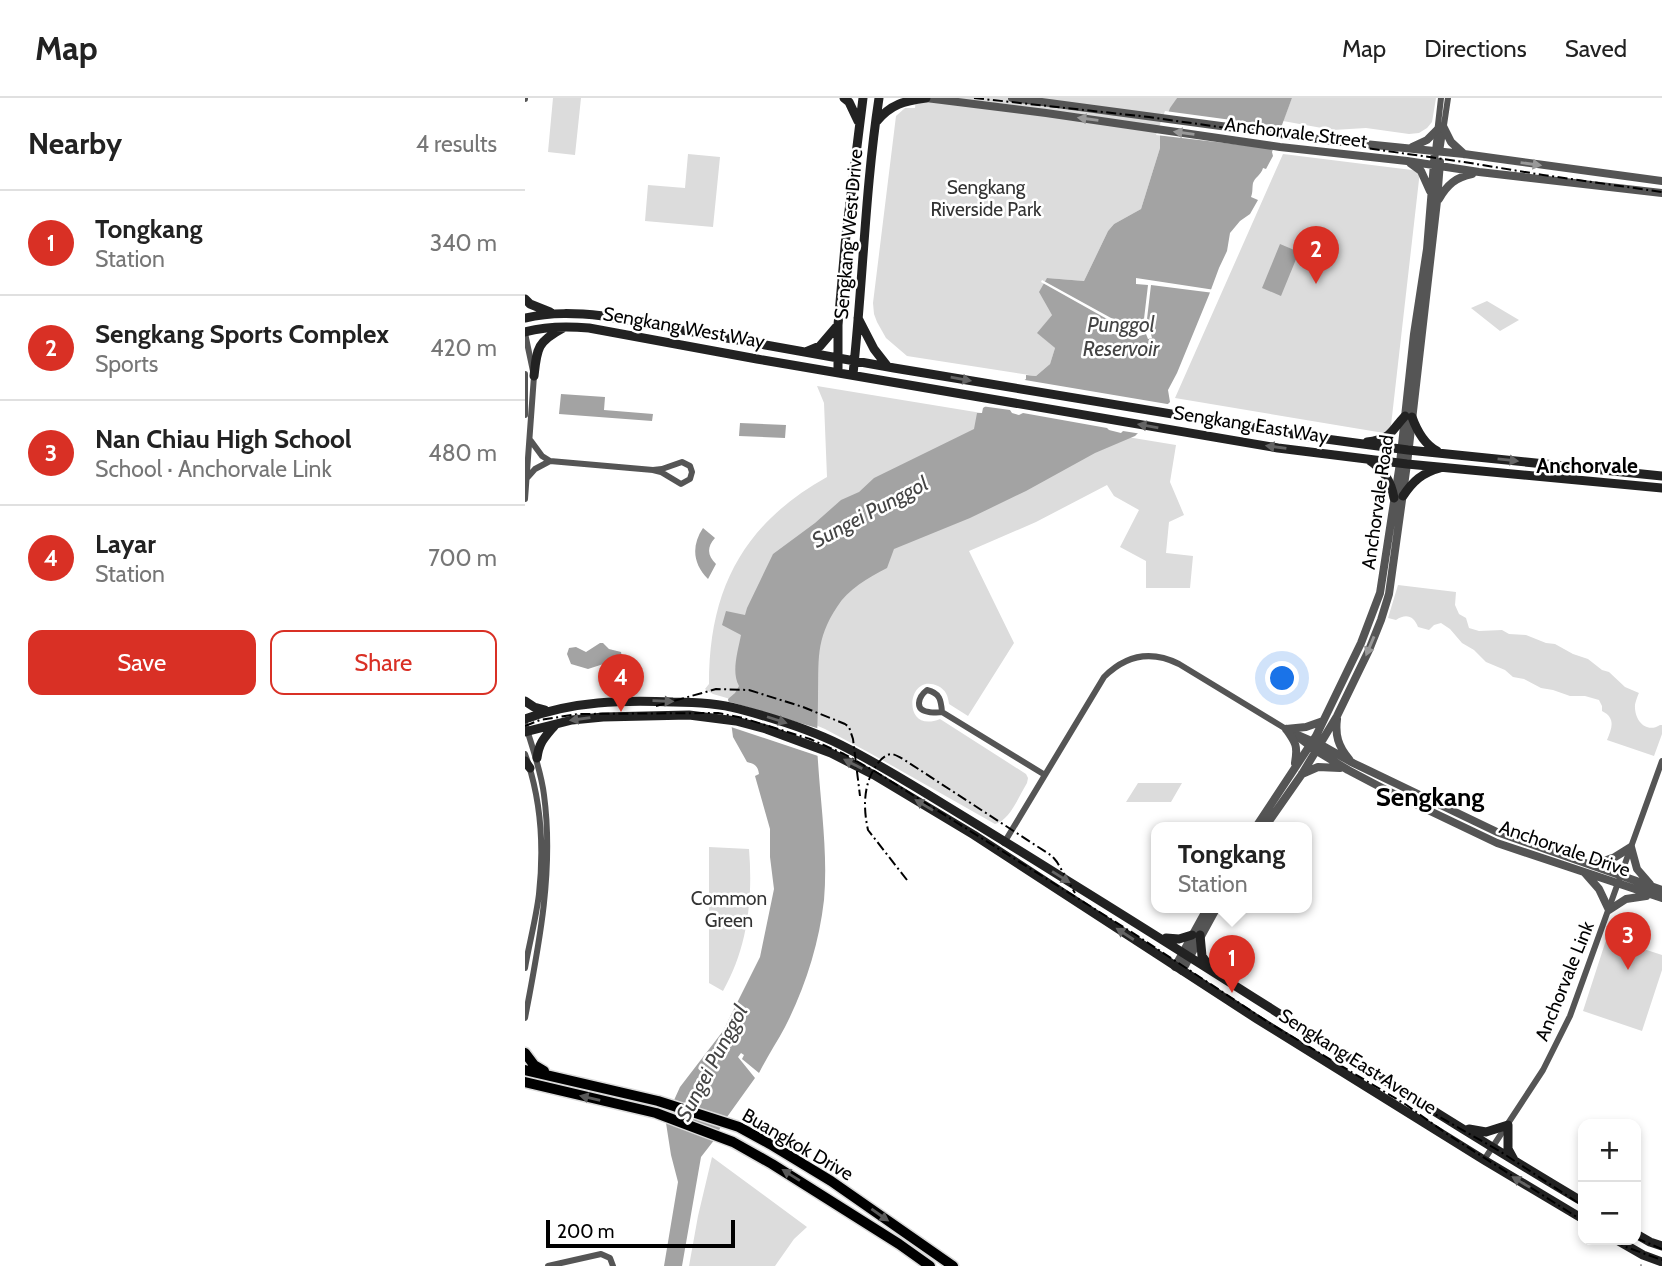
<!DOCTYPE html>
<html lang="en">
<head>
<meta charset="utf-8">
<style>
	body { margin:0; font-family:Cabin,sans-serif; background:#f6f6f6; color:#222 }
	.controls { position:absolute; right:21px; bottom:21px; display:grid; overflow:hidden; border-radius:14px; box-shadow:0 4px 10px #0003 }
	.controls button { width:63px; height:63px; display:grid; place-items:center; padding:0; border:0; border-bottom:2px solid #e0e0e0; background:#fff; color:#222; font:35px sans-serif }
	.scale { position:absolute; left:21px; bottom:18px; width:189px; box-sizing:border-box; padding-left:7px; border:4px solid #000; border-top:0; font-size:19px; line-height:24px; white-space:nowrap; color:#000; -webkit-text-stroke:5px #fff; paint-order:stroke }
	.you { position:absolute; left:758px; top:581px; width:24px; height:24px; margin:-18px; border:5px solid #fff; border-radius:50%; background:#1a73e8; box-shadow:0 0 0 10px #1a73e833 }
	.badge { display:grid; place-items:center; width:46px; height:46px; border-radius:50%; background:#d93025; color:#fff; font-size:23px; font-weight:700 }
	.pin { position:absolute; translate:-50% -58px; filter:drop-shadow(0 2px 4px #0008) }
	.pin::after { content:''; position:absolute; top:37px; width:24px; height:21px; background:inherit; clip-path:polygon(0 0,100% 0,50% 100%) }
	.popup { position:absolute; left:626px; top:724px; width:161px; height:91px; box-sizing:border-box; display:grid; place-content:center; border-radius:14px; background:#fff; filter:drop-shadow(0 2px 5px #0005); font-size:23px; white-space:nowrap; color:#767676 }
	.popup b { font-size:26px; color:#222 }
	.popup::after { content:''; position:absolute; left:50%; top:100%; margin-left:-14px; border:14px solid transparent; border-top-color:#fff }
	.list { margin:0; padding:0; list-style:none }
	h2 { display:flex; justify-content:space-between; align-items:center; height:91px; margin:0; padding:0 28px; font-size:30px }
	h2 small { font-size:23px; font-weight:400; color:#767676 }
	.list li { display:grid; grid-template-columns:46px 1fr auto; gap:21px; align-items:center; box-sizing:border-box; height:105px; padding:0 28px; border-top:2px solid #e0e0e0 }
	.list b { display:block; font-size:26px; white-space:nowrap }
	.list p { margin:0; font-size:23px; white-space:nowrap; color:#767676 }
	.list em { font-size:23px; font-style:normal; color:#767676 }
	.actions { display:flex; gap:14px; padding:21px 28px }
	.actions a { flex:1; padding:16px 0; border:2px solid #d93025; border-radius:14px; text-align:center; font-size:24px; color:#d93025 }
	.actions .main { background:#d93025; color:#fff }
	.map { position:relative; flex:none; width:1137px; height:1168px; overflow:hidden }
	header { display:flex; align-items:center; gap:42px; box-sizing:border-box; height:98px; padding:0 35px; background:#fff; border-bottom:2px solid #e0e0e0 }
	header strong { font-size:33px }
	nav { display:flex; gap:38px; margin-inline-start:auto; font-size:24px }
	main { display:flex }
	aside { flex:1; background:#fff }
	.map>svg:first-child { display:block }
</style>
</head>
<body>
<header>
<strong>Map</strong>
<nav><a>Map</a><a>Directions</a><a>Saved</a></nav>
</header>
<main>
<aside>
<h2>Nearby<small>4 results</small></h2>
<ul class="list">
<li><span class="badge">1</span><div><b>Tongkang</b><p>Station</p></div><em>340 m</em></li>
<li><span class="badge">2</span><div><b>Sengkang Sports Complex</b><p>Sports</p></div><em>420 m</em></li>
<li><span class="badge">3</span><div><b>Nan Chiau High School</b><p>School · Anchorvale Link</p></div><em>480 m</em></li>
<li><span class="badge">4</span><div><b>Layar</b><p>Station</p></div><em>700 m</em></li>
</ul>
<div class="actions"><a class="main">Save</a><a>Share</a></div>
</aside>
<div class="map">
<svg width="1137" height="1168" viewBox="0 0 1137 1168">
	<rect width="100%" height="100%" fill="#fff"/>
	<path fill="#dcdcdc" d="M28,0H56L50,57L23,54Z
		M391,0H652L635,37V50L616,111L589,126L583,133L559,183L522,180L527,217L513,235L530,250L525,266L511,278L382,258L361,240L352,224L349,216L348,205L371,18L380,10H390Z
		M767,0H911L907,24L902,30L894,35L884,36L841,30L808,32L758,23Z
		M163,56L195,59L188,129L120,123L123,87L160,90Z
		M758,56L895,73L865,336L650,300Z
		M962,203L994,222L975,233L946,210Z
		M292,288L651,347L645,384L659,417L644,424L641,455L668,458L665,490H621V463L595,449L614,412L589,398L582,387L511,424L444,453L489,545L443,618L424,606C423,598 421,592 413,588C381,573 376,637 415,621L501,676L503,680L502,685C494,698 485,722 470,726L343,654L300,631L281,623L188,596L180,591L184,586C184,491 218,426 302,379L299,305Z
		M873,487L931,494L930,507L934,516L941,520L944,530L954,533L977,532L984,536L1001,537L1021,545L1030,546L1048,556L1063,561L1077,572L1084,574L1100,589L1114,595C1113,596 1110,606 1110,607C1109,622 1121,636 1135,627H1137V636L1129,658L1082,642C1087,630 1091,620 1077,613V608L1074,602L1060,598H1045L1028,592L1016,590L999,581L988,579L980,572L961,564L949,552L937,545L925,531L916,525L909,527L904,532L893,529C889,518 881,515 871,522L863,520Z
		M613,685H657L646,704H601Z
		M184,749L224,751C228,800 223,849 198,893L184,885Z
		M1082,839L1137,857V872L1117,933L1058,913Z
		M187,1059L282,1129L269,1141L250,1168H164L173,1118Z"/>
	<path fill="#a3a3a3" d="M652,0H767L747,54L748,58L741,71L738,70C736,77 730,79 728,85C727,91 728,94 726,99L733,102L725,116L715,123L705,135L702,153L694,170L684,197L652,275L643,292L645,304L610,338L570,355L501,393L445,420L369,451L362,470C343,480 323,491 312,509C290,542 294,563 293,600C293,622 291,643 293,664C296,710 303,756 299,802C294,846 280,890 260,929C252,944 242,959 234,975L217,961L219,957L216,955L213,959L230,980L197,1026L190,1041L176,1059L157,1168H139L153,1084L146,1057L141,1025L145,1011L155,989L198,933L235,859L249,791L245,759V731L230,678L234,676C233,668 230,666 222,664L208,639L203,601L210,595L214,588C206,574 213,553 216,537L197,527L201,513L220,517L222,510L248,456L290,425L316,402L334,394L349,380L449,331L452,315H457L458,310L501,281V277L511,278L525,266L530,250L512,235L527,217L514,194L522,180L559,183L583,133L589,126L616,111L635,50V37L645,10Z
		M755,146L774,154L756,198L737,190Z
		M36,296L80,299L79,312L128,316L127,323L34,316Z
		M215,325L261,327L260,340L214,338Z
		M178,430L190,440C181,450 183,458 191,466L183,481C168,466 166,448 178,430Z
		M75,545H78L84,551L96,554L97,560L63,571L46,566L42,556L44,550L51,549L61,554Z"/>
	<path fill="#fff" d="M640,13L714,23L760,29L751,51L631,37Z
		M611,180L690,192L689,195L626,187L622,221L627,240L623,241L621,236L608,240L607,235L516,184L517,182L606,231L608,229L606,225L608,222L613,223L614,227L617,226V221H619L623,187L611,186Z
		M494,281L648,307L617,336L598,333L596,335L584,332L582,330L498,315L494,317L487,315L485,312L456,308Z
		M200,603L209,605L295,631L296,659L203,628Z"/>
	<g fill="none" stroke-linecap="round" stroke-linejoin="round">
		<path stroke="#a3a3a3" stroke-width="2" d="M1116,1168V1167"/>
		<g stroke="#dbdbdb" stroke-width="13">
			<path id="primary" d="M0,955L9,967L19,973
				M0,972L133,1003L214,1029L245,1046L306,1083L428,1168
				M0,984L131,1015L208,1044L247,1066L374,1146L405,1168"/>
		</g>
		<path stroke="#555" stroke-width="6" d="M0,1V0
			M910,53L916,0
			M915,54L923,0
			M0,235L9,278L0,401
			M0,276V317
			M6,343L17,358L25,363
			M2,380L10,371L25,363L128,372L137,371L157,364L165,368L167,374L165,381L156,386L136,374L128,372
			M402,592C415,595 416,602 417,614C415,614 406,615 404,614C389,612 393,599 402,592Z
			M417,614L520,677
			M0,625C7,649 16,672 19,697C29,772 14,847 0,920
			M766,633L789,643
			M0,656C16,700 19,750 14,796C11,821 4,846 0,870
			M479,745L579,579C601,557 626,552 654,566L761,631L785,649
			M959,1062L1018,972L1045,918L1137,663
			M23,1168L76,1156L85,1160L88,1168"/>
		<path stroke="#555" stroke-width="8" d="M401,0L521,15L755,49L882,63L954,74L1137,95
			M487,0L800,42L939,56L1137,83
			M918,28L926,44L939,56
			M887,49L902,42L912,32
			M885,65L896,73L905,93
			M914,101C922,87 931,79 947,76
			M812,621C810,637 813,648 824,661
			M761,631C771,645 773,648 770,665
			M761,631L781,629L798,623
			M791,644L828,665L972,734L1137,792
			M787,650L823,672L861,692L972,745L1137,800
			M777,676L793,669L815,670
			M731,729L791,638L836,545L855,495L875,365L889,236L902,151L910,53
			M740,729L777,676L812,618L844,552L856,522L864,496L882,366L912,103L915,64
			M1068,767L1090,759L1106,749L1112,771L1125,786
			M1060,775L1074,791L1084,812L1101,801L1121,798
			M650,869L683,809
			M657,873L692,809"/>
		<path stroke="#222" stroke-width="9" d="M319,0L324,4L333,23
			M351,24C366,6 379,3 401,0
			M0,201L5,206L25,214
			M0,220C27,214 51,215 78,218L369,270L786,339L883,352L1137,378
			M333,220L349,251L363,269
			M0,234C21,228 42,228 64,230L232,261L753,350L882,366L1137,390
			M283,253L295,248L313,227
			M313,274V227L321,137L338,0
			M328,276C338,184 340,91 354,0
			M9,278C12,250 12,244 38,230
			M887,319C892,333 899,346 912,353
			M842,344C867,341 865,334 880,318
			M844,362C859,372 866,383 869,400
			M878,398C888,383 897,375 915,370
			M0,603L9,609L20,612
			M0,621C48,603 97,602 148,604C170,604 192,605 214,611C248,620 284,631 316,647C352,665 386,686 420,707C461,732 502,757 543,783C715,889 884,1001 1058,1104
			M0,634L47,622L78,619L164,617L211,623L241,631L306,655L349,677L449,737L732,921L959,1062L1058,1121
			M12,660C14,644 20,639 30,627
			M0,663L5,670
			M675,837L677,858L684,868
			M641,840L654,841L667,837
			M944,1031L961,1034L983,1027V1051L989,1062
			M1111,1136L1125,1144L1137,1148
			M1092,1142L1118,1157L1137,1164"/>
		<use href="#primary" stroke="#000" stroke-width="10"/>
		<path stroke="#000" stroke-width="2" stroke-dasharray="10 3.5 2 3.5" stroke-linecap="butt" d="M449,0L624,19L939,64L1018,77L1137,94
			M131,608L191,591L224,592L278,609L320,626L324,629L328,641L335,698
			M0,628L15,622L53,616L193,615L218,620L285,641L319,656L351,674L608,835L746,926L880,1006L922,1036L1058,1123
			M382,782L343,732C338,709 338,685 353,665C356,661 361,656 367,656C371,657 374,659 378,661L527,758L532,764L550,795
			M899,1010L976,1054L1058,1108
			M1111,1140L1137,1151
			M1089,1142L1101,1149L1137,1162"/>
	</g>
	<defs><path id="oneway-solid" d="M-6-.8H1V-3.2L6.5 0L1 3.2V.8H-6Z" transform="scale(1.75)"/></defs>
	<g fill="#999">
		<use href="#oneway-solid" transform="translate(563 21) rotate(-172)"/>
		<use href="#oneway-solid" transform="translate(659 35) rotate(-172)"/>
		<use href="#oneway-solid" transform="translate(1006 66) rotate(8)"/>
		<use href="#oneway-solid" transform="translate(845 548) rotate(113)"/>
	</g>
	<g fill="#646464">
		<use href="#oneway-solid" transform="translate(436 281) rotate(10)"/>
		<use href="#oneway-solid" transform="translate(623 328) rotate(-170)"/>
		<use href="#oneway-solid" transform="translate(751 349) rotate(-172)"/>
		<use href="#oneway-solid" transform="translate(983 362) rotate(6)"/>
		<use href="#oneway-solid" transform="translate(138 603) rotate(2)"/>
		<use href="#oneway-solid" transform="translate(55 621) rotate(172)"/>
		<use href="#oneway-solid" transform="translate(252 622) rotate(18)"/>
		<use href="#oneway-solid" transform="translate(328 666) rotate(-153)"/>
		<use href="#oneway-solid" transform="translate(399 707) rotate(-149)"/>
		<use href="#oneway-solid" transform="translate(536 779) rotate(32)"/>
		<use href="#oneway-solid" transform="translate(600 836) rotate(-147)"/>
		<use href="#oneway-solid" transform="translate(996 1084) rotate(-149)"/>
	</g>
	<g fill="#595959">
		<use href="#oneway-solid" transform="translate(65 1000) rotate(-167)"/>
		<use href="#oneway-solid" transform="translate(266 1077) rotate(-148)"/>
		<use href="#oneway-solid" transform="translate(355 1117) rotate(35)"/>
	</g>
	<g text-anchor="middle" stroke-width="5" stroke-linejoin="round" paint-order="stroke">
		<g font-size="19" fill="#000" stroke="#fff">
			<text transform="translate(771 34) rotate(7)" y="7">Anchorvale Street</text>
			<text transform="translate(323 136) rotate(-85)" y="7">Sengkang West Drive</text>
			<text transform="translate(159 229) rotate(10)" y="7">Sengkang West Way</text>
			<text transform="translate(726 326) rotate(9)" y="7">Sengkang East Way</text>
			<text transform="translate(852 404) rotate(-82)" y="7">Anchorvale Road</text>
			<text transform="translate(1040 750) rotate(19)" y="7">Anchorvale Drive</text>
			<text transform="translate(1039 883) rotate(-68)" y="7">Anchorvale Link</text>
			<text transform="translate(833 963) rotate(32)" y="7">Sengkang East Avenue</text>
			<text transform="translate(273 1046) rotate(30)" y="7">Buangkok Drive</text>
		</g>
		<g font-size="19" fill="#333" stroke="#fff">
			<text x="461" y="96">Sengkang<tspan x="461" dy="22">Riverside Park</tspan></text>
			<text x="204" y="807">Common<tspan x="204" dy="22">Green</tspan></text>
		</g>
		<g font-size="21" font-style="italic" fill="#444" stroke="#fff">
			<text x="596" y="234">Punggol<tspan x="596" dy="24">Reservoir</tspan></text>
			<text transform="translate(345 414) rotate(-28)" y="7">Sungei Punggol</text>
			<text transform="translate(187 965) rotate(-62)" y="7">Sungei Punggol</text>
		</g>
		<g font-size="21" font-weight="bold" fill="#000" stroke="#fff">
			<text x="1062" y="375">Anchorvale</text>
		</g>
		<g font-size="26" font-weight="bold" fill="#000" stroke="#fff">
			<text x="905" y="708">Sengkang</text>
		</g>
	</g>
</svg>
<div class="controls">
<button>+</button>
<button>−</button>
</div>
<div class="scale">200 m</div>
<div class="you"></div>
<div class="pin badge" style="left:707px;top:895px">1</div>
<div class="popup"><b>Tongkang</b>Station</div>
<div class="pin badge" style="left:791px;top:186px">2</div>
<div class="pin badge" style="left:1103px;top:872px">3</div>
<div class="pin badge" style="left:96px;top:614px">4</div>
</div>
</main>
</body>
</html>
